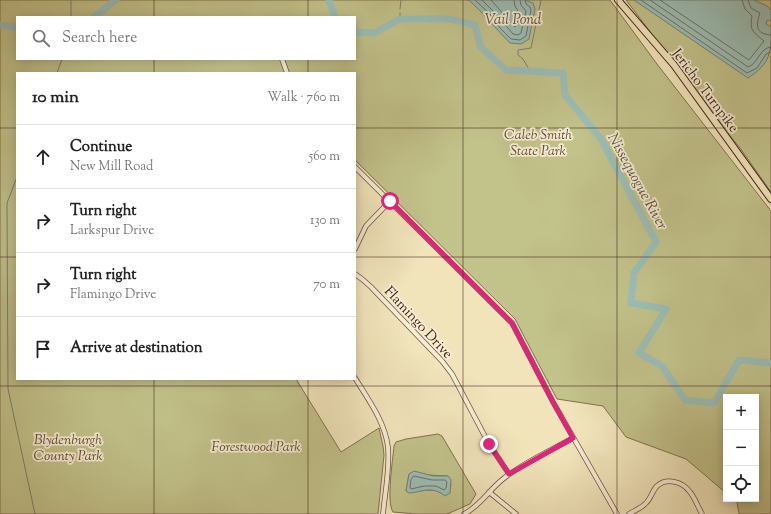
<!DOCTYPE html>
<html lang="en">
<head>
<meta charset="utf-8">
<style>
	body { margin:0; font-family:"Sorts Mill Goudy",serif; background:#f2f2f2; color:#222 }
	.controls { position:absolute; right:12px; bottom:12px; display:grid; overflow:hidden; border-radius:0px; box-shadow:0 2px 10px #0003 }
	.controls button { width:36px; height:36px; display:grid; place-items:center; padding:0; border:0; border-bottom:1px solid #e0e0e0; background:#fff; color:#222; font:20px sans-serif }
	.stop { position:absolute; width:12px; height:12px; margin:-9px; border:3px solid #db2777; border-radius:50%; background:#fff }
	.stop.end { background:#db2777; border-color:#fff; box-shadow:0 1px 4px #0008 }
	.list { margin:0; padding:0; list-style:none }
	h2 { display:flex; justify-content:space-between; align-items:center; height:52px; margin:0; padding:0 16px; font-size:17px }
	h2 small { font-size:13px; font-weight:400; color:#767676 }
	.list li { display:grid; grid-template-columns:26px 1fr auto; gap:12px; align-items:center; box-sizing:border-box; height:64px; padding:0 16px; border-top:1px solid #e0e0e0 }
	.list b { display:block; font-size:15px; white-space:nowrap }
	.list p { margin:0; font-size:13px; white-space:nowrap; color:#767676 }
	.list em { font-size:13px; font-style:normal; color:#767676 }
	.icon { flex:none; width:22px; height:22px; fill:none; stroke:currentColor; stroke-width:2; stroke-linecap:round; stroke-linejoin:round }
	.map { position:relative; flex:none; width:771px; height:514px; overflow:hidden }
	.search { position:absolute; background:#fff; box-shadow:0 2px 10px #0003; left:16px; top:16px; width:340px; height:44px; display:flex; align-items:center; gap:10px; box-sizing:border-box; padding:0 14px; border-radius:0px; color:#767676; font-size:15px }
	.panel { position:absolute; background:#fff; box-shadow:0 2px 10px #0003; left:16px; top:72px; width:340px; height:308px; border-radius:0px }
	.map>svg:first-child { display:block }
</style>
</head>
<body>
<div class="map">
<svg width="771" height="514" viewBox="0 0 771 514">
	<rect width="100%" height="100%" fill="#f1e4bb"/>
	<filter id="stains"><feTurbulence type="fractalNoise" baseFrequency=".005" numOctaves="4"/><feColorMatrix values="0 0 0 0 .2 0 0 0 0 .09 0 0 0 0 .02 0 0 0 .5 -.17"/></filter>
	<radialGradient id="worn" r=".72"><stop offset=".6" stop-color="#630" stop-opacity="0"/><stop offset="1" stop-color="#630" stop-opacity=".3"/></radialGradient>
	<path fill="#c2c28b" stroke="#807251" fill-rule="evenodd" d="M0,0H610L657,64L771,211V514H739L737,502L734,499H756V397H726V493L686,459L626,437L603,406L557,399L515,319L355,160V73H17V379H296L341,452L379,428L383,446L384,455L378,514H0ZM17,17H355V59H17Z
		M626,0H771V192L740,148L717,120Z
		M438,434L442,436L476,494L470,504L447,514H417L393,512C386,502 393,459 394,446L396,442L406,439ZM409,474L448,476L451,485L450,489L442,493C427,486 420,494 406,491Z"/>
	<path fill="#9cbeb6" stroke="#778076" d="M467,0H525L533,3L535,9L529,39L521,44L510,43C496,29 484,14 469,0Z
		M634,0H754L767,6L771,10V21L767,20L766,24L771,27C771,53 771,63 748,78Z
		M414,471L433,476H448L451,480L450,493L445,496C431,485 423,492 409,493L406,491L409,474Z"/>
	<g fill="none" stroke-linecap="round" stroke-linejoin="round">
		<path stroke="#6e7066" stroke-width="1" d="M475,0L490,14L500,28L511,39L520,40L526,36L531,10L530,7L526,4L525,0
			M482,0L493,11L513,34L518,35L521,33L526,11L521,5L520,0
			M491,0L515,27L517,25L519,13L515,6L514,0
			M641,0L747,73L757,68L766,54L771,52
			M650,0L748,67C759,63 759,48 771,47
			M660,0L749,60L764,41C754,32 749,32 752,16L745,9L742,0
			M748,0L751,8L760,13C756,25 755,34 771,35
			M414,476L432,480H445L447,482L446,488L444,490L436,486H424L411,489L410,487L411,480Z"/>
		<path stroke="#778076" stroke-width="1" d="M71,0V17
			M400,9L401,0
			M400,13V19
			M530,71L523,59L518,55V50L531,48L541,0
			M57,73L62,59
			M17,177L7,203L8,389L35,514"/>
		<path stroke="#9cbeb6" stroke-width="7" d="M329,0L335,17
			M94,17L116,0
			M0,25L17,27
			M355,32L374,33L400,19H450L475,25L480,46L506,70L563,73L565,95L601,139L656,242L634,273L631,303L666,309L639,353L662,366L685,400L714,403L739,360L771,363"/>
		<g stroke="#6c5340" stroke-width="5.5">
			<path id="street" d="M282,59L287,73
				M355,167L512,323L553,402L617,514
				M355,249L366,226L390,201
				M355,274L362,279L371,287L442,361L452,374L489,444L509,474
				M355,378C368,399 385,422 388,447C390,469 385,492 383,514
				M489,492L516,514
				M464,514C480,506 489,490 503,479C524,462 550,451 573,438
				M629,514C634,511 641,508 645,504C651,499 652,491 657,486C667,477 683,482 690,492C695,498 698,507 702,514"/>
		</g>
		<g stroke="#3f2317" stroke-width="8">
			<path id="primary" d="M618,0L674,65L771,199"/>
		</g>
		<use href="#street" stroke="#f6edd3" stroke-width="4"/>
		<use href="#primary" stroke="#f1e4bb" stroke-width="6"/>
	</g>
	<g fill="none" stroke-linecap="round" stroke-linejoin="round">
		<path stroke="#db2777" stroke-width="5" d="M390,201L512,323L553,402L573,438L509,474L489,444"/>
	</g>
	<path fill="none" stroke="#3f2317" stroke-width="1" stroke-opacity="0.55" d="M154,0V17M308,0V17M463,0V514M617,0V514M154,59V73M308,59V73M0,128H17M355,128H771M0,257H17M355,257H771M154,379V514M308,379V514M0,386H771"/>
	<g text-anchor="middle" stroke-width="3.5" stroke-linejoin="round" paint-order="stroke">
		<g font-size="14" fill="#3f2317" stroke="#f6edd3">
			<text transform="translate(706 90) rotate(53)" y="5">Jericho Turnpike</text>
			<text transform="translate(419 322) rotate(47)" y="5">Flamingo Drive</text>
		</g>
		<g font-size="14" font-style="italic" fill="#604b34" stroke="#f6edd3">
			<text x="538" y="139">Caleb Smith<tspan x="538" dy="16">State Park</tspan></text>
			<text x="68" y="444">Blydenburgh<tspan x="68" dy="16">County Park</tspan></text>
			<text x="256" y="451">Forestwood Park</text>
		</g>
		<g font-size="15" font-style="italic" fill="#5b5247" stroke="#f6edd3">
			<text x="513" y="24">Vail Pond</text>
			<text transform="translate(638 181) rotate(61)" y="5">Nissequogue River</text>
		</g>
	</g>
	<rect width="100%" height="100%" filter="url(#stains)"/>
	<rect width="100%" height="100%" fill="url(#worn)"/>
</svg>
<div class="controls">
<button>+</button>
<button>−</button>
<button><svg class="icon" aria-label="locate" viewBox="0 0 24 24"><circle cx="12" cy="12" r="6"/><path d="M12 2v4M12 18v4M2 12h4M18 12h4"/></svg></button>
</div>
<div class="stop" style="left:390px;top:201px"></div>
<div class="stop end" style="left:489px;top:444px"></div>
<div class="search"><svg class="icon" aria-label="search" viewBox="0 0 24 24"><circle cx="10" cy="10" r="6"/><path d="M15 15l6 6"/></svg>Search here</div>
<section class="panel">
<h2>10 min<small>Walk · 760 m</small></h2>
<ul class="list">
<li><svg class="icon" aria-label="ahead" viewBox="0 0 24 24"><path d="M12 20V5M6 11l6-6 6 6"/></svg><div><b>Continue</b><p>New Mill Road</p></div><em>560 m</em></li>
<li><svg class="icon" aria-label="right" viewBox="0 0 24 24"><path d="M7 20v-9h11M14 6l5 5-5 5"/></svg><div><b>Turn right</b><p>Larkspur Drive</p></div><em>130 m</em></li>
<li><svg class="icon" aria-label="right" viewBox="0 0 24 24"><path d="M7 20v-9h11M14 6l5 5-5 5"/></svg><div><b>Turn right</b><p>Flamingo Drive</p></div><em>70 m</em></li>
<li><svg class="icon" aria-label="arrive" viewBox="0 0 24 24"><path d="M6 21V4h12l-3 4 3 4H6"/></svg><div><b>Arrive at destination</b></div></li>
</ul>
</section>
</div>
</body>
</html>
